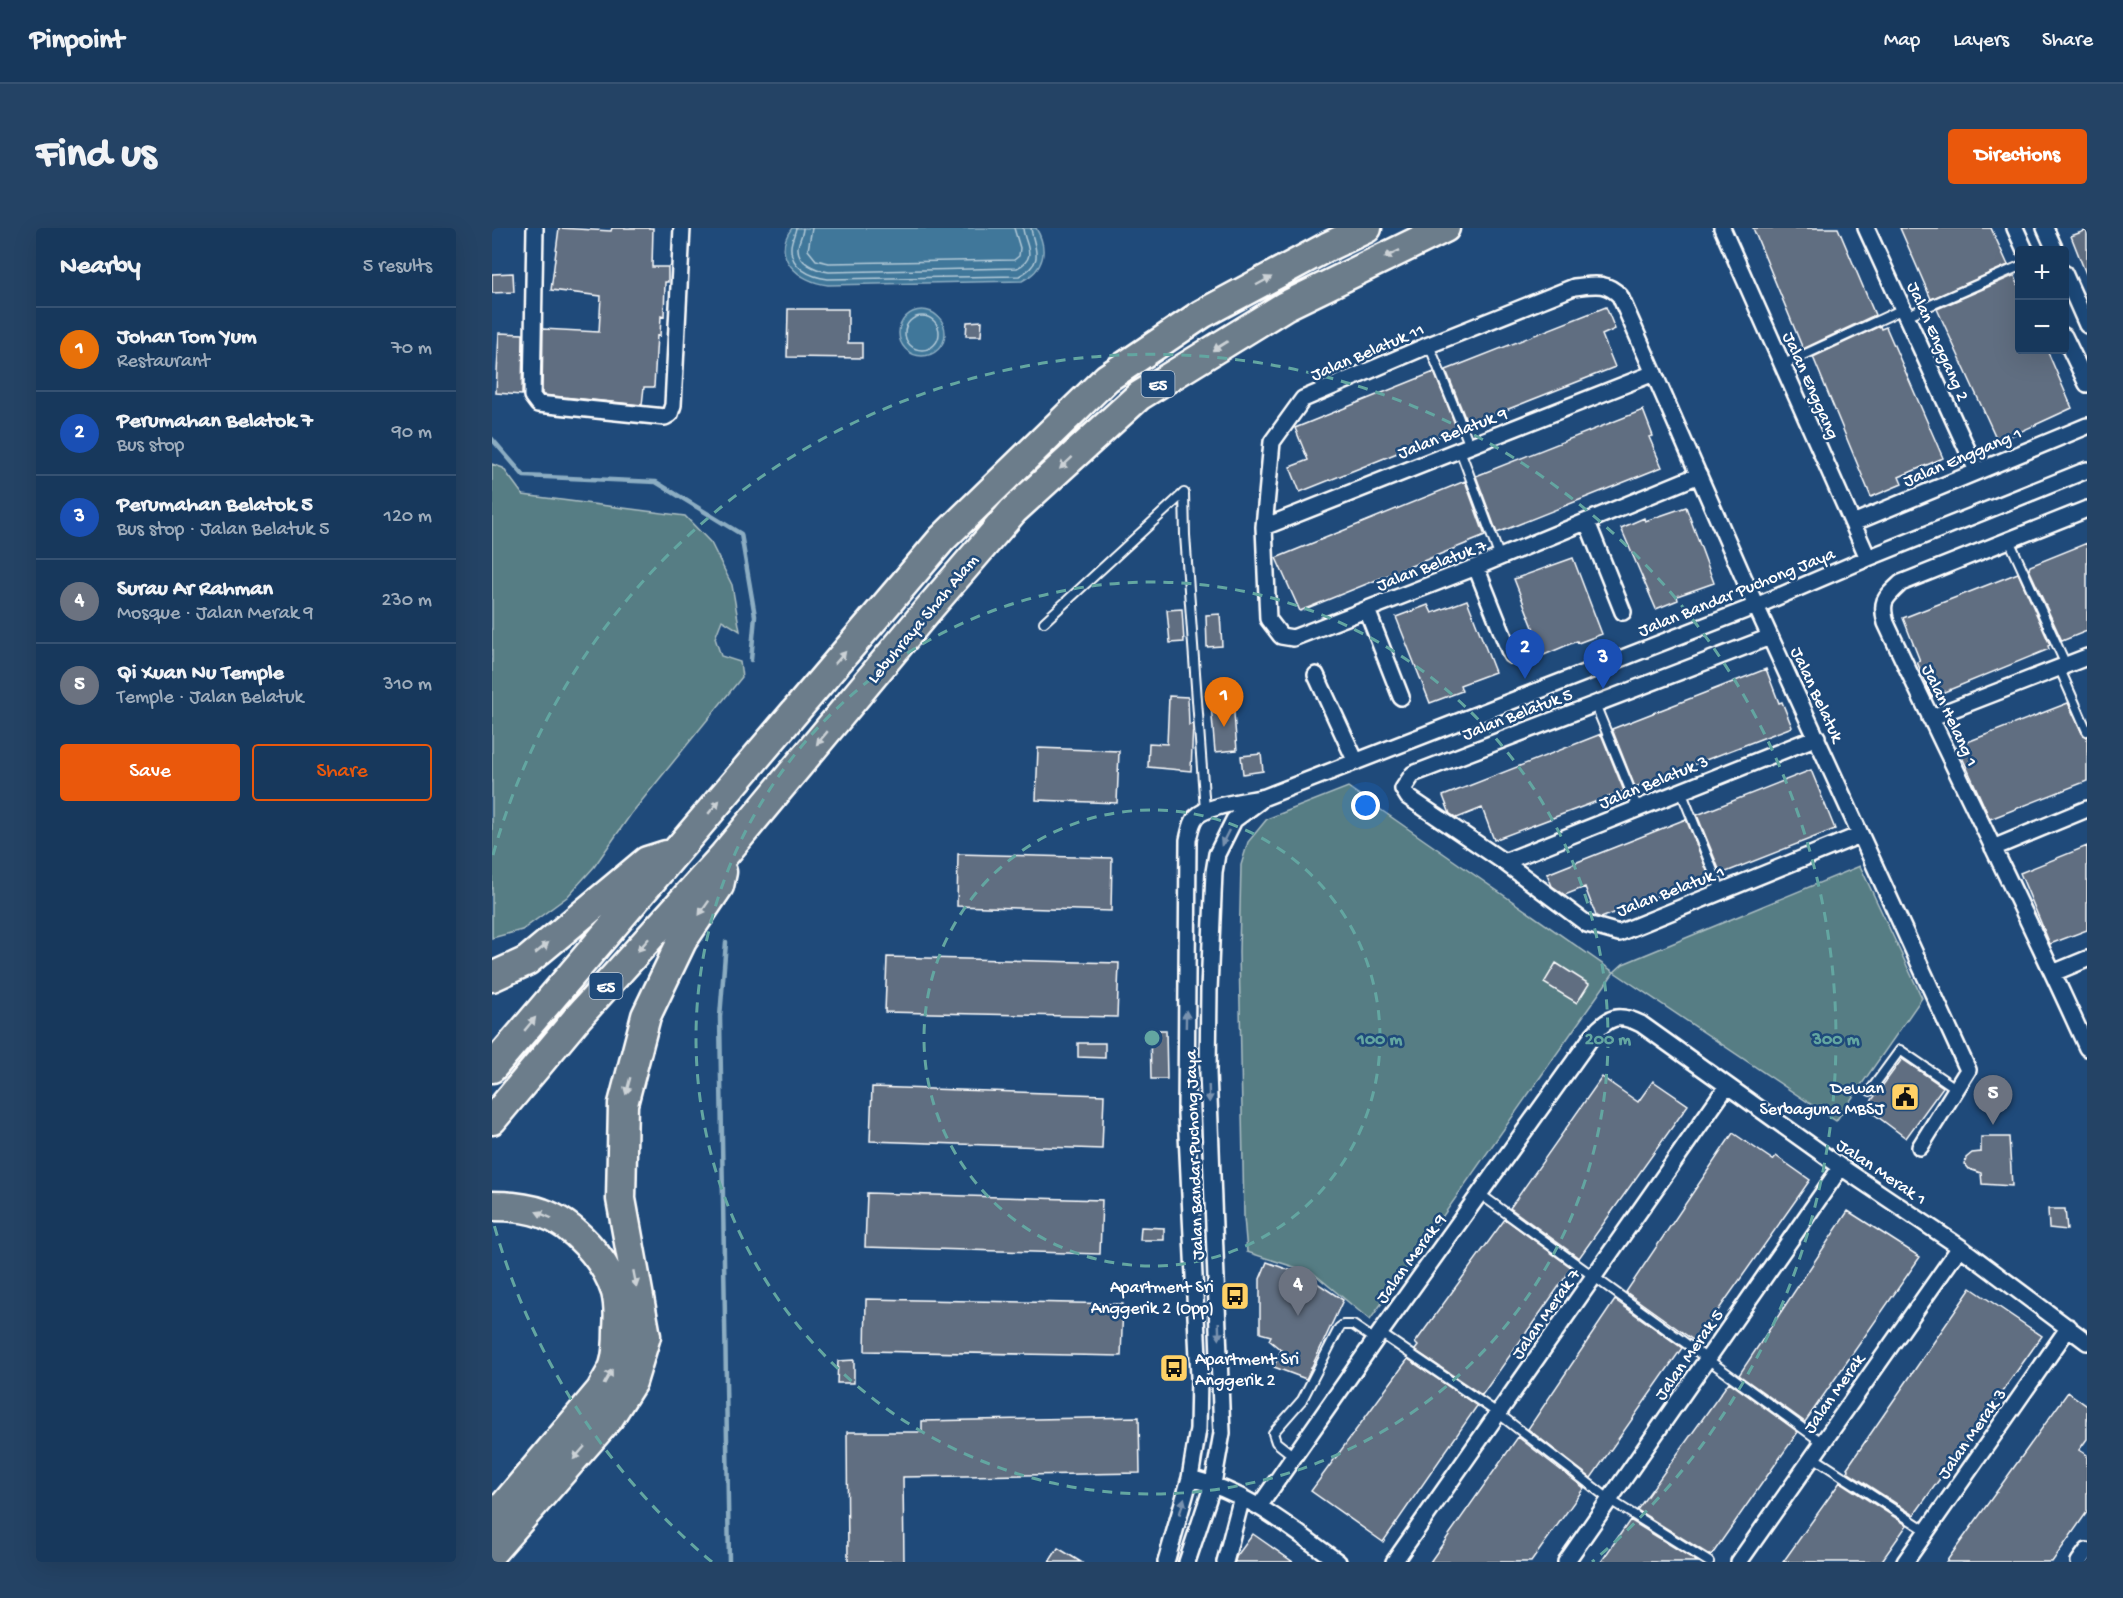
<!DOCTYPE html>
<html lang="en">
<head>
<meta charset="utf-8">
<style>
	body { margin:0; font-family:"Gochi Hand",sans-serif; background:#244365; color:#f1f3f6 }
	.controls { position:absolute; right:18px; top:18px; display:grid; overflow:hidden; border-radius:6px; box-shadow:0 6px 24px #0002 }
	.controls button { width:54px; height:54px; display:grid; place-items:center; padding:0; border:0; border-bottom:2px solid #365272; background:#17385c; color:#f1f3f6; font:30px sans-serif }
	.you { position:absolute; left:874px; top:578px; width:21px; height:21px; margin:-15px; border:4px solid #fff; border-radius:50%; background:#1a73e8; box-shadow:0 0 0 9px #1a73e833 }
	.badge { display:grid; place-items:center; width:39px; height:39px; border-radius:50%; background:#ea580c; color:#fff; font-size:20px; font-weight:700 }
	.pin { position:absolute; translate:-50% -50px; filter:drop-shadow(0 2px 3px #0008) }
	.pin::after { content:''; position:absolute; top:32px; width:21px; height:18px; background:inherit; clip-path:polygon(0 0,100% 0,50% 100%) }
	.list { margin:0; padding:0; list-style:none }
	h2 { display:flex; justify-content:space-between; align-items:center; height:78px; margin:0; padding:0 24px; font-size:26px }
	h2 small { font-size:20px; font-weight:400; color:#9eacbb }
	.list li { display:grid; grid-template-columns:39px 1fr auto; gap:18px; align-items:center; box-sizing:border-box; height:84px; padding:0 24px; border-top:2px solid #365272 }
	.list b { display:block; font-size:22px; white-space:nowrap }
	.list p { margin:0; font-size:20px; white-space:nowrap; color:#9eacbb }
	.list em { font-size:20px; font-style:normal; color:#9eacbb }
	.actions { display:flex; gap:12px; padding:18px 24px }
	.actions a { flex:1; padding:14px 0; border:2px solid #ea580c; border-radius:6px; text-align:center; font-size:21px; color:#ea580c }
	.actions .main { background:#ea580c; color:#fff }
	.map { position:relative; flex:none; width:1595px; height:1334px; overflow:hidden; border-radius:6px }
	header { display:flex; align-items:center; gap:36px; box-sizing:border-box; height:84px; padding:0 30px; background:#17385c; border-bottom:2px solid #365272 }
	header strong { font-size:28px }
	nav { display:flex; gap:33px; margin-inline-start:auto; font-size:21px }
	.intro { display:flex; align-items:center; justify-content:space-between; box-sizing:border-box; height:144px; padding:0 36px }
	h1 { margin:0; font-size:42px }
	.button { padding:15px 27px; border-radius:6px; background:#ea580c; color:#fff; font-size:21px; font-weight:700 }
	main { display:flex; gap:36px; padding:0 36px }
	aside { flex:1; background:#17385c; border-radius:6px; box-shadow:0 6px 24px #0002 }
	.map>svg:first-child { display:block }
</style>
</head>
<body>
<header>
<strong>Pinpoint</strong>
<nav><a>Map</a><a>Layers</a><a>Share</a></nav>
</header>
<div class="intro"><h1>Find us</h1><a class="button">Directions</a></div>
<main>
<aside>
<h2>Nearby<small>5 results</small></h2>
<ul class="list">
<li><span class="badge" style="background:#e8710a">1</span><div><b>Johan Tom Yum</b><p>Restaurant</p></div><em>70 m</em></li>
<li><span class="badge" style="background:#1a4fb4">2</span><div><b>Perumahan Belatok 7</b><p>Bus stop</p></div><em>90 m</em></li>
<li><span class="badge" style="background:#1a4fb4">3</span><div><b>Perumahan Belatok 5</b><p>Bus stop · Jalan Belatuk 5</p></div><em>120 m</em></li>
<li><span class="badge" style="background:#6b7280">4</span><div><b>Surau Ar Rahman</b><p>Mosque · Jalan Merak 9</p></div><em>230 m</em></li>
<li><span class="badge" style="background:#6b7280">5</span><div><b>Qi Xuan Nu Temple</b><p>Temple · Jalan Belatuk</p></div><em>310 m</em></li>
</ul>
<div class="actions"><a class="main">Save</a><a>Share</a></div>
</aside>
<div class="map">
<svg width="1595" height="1334" viewBox="0 0 1595 1334">
	<rect width="100%" height="100%" fill="#1f4a7a"/>
	<filter id="ink" filterUnits="userSpaceOnUse"><feTurbulence type="fractalNoise" baseFrequency=".0167" numOctaves="2"/><feDisplacementMap in="SourceGraphic" scale="12" xChannelSelector="R" yChannelSelector="G"/><feConvolveMatrix kernelMatrix="1 2 1 2 8 2 1 2 1" color-interpolation-filters="sRGB"/></filter>
	<g filter="url(#ink)">
		<path fill="#577d84" stroke="#abbec2" stroke-width="1.5" d="M0,236L11,240L31,267L193,288L219,315L240,357L248,403L230,392L223,410L229,428L248,434L250,449L139,586L102,639L75,669L30,702L0,710Z
			M856,559L1122,744L1131,736L1368,638L1430,770L1344,893L1122,744L878,1092L821,1045L755,1024L752,989L747,724L749,637L756,614L775,591Z"/>
		<path fill="#3f779a" stroke="#8cadc2" stroke-width="1.5" d="M300,0H544C557,22 552,42 530,53L336,57C307,54 278,29 300,0Z
			M407 105a23 23 0 1 1 46 0a23 23 0 1 1-46 0Z"/>
		<g fill="none" stroke-linecap="round" stroke-linejoin="round">
			<path stroke="#b2c9d7" stroke-width="1.5" d="M304,0C303,6 299,13 299,19C298,40 319,49 336,51L527,48C554,34 542,21 539,0
				M311,0C311,7 307,12 306,19C305,35 324,42 337,44L525,40C547,29 532,16 531,0
				M320,0L316,22L324,32L337,35L522,32L527,28L528,20L522,0
				M413 105a17 17 0 1 1 34 0a17 17 0 1 1-34 0Z"/>
			<path stroke="#8cadc2" stroke-width="4.5" d="M0,211L32,248L164,254L249,306L263,388L259,432
				M234,714L228,789L237,1334"/>
		</g>
		<path fill="#616e81" stroke="#fff" stroke-width="1.5" d="M67,0L119,3L120,0H161L160,39H176V54H173L172,89L169,88L168,108L165,107L162,159H152L150,177L51,167L50,165L51,101L107,104L109,68L59,62Z
			M1261,0H1346L1383,87L1311,121Z
			M1408,0H1499L1516,37L1439,71Z
			M1595,2V46H1594L1579,8Z
			M21,45L22,64L0,65V46Z
			M1521,48H1523L1527,59V122H1555L1580,180L1506,214L1445,81Z
			M1114,79L1123,101L1110,107L1123,139L976,197L954,142Z
			M296,81H356V115H370V130L295,129Z
			M490,93L489,108H474L475,94Z
			M1388,98L1389,101L1394,99L1451,230L1407,249L1410,256L1379,269L1321,129Z
			M7,105L31,106L30,167L4,165Z
			M942,144L965,201L808,264L798,239L816,232L803,200Z
			M1151,182L1161,208L1157,209L1170,239L1005,305L984,248Z
			M973,253L993,308L808,383L784,330Z
			M1194,279L1222,355L1185,368L1186,372L1164,381L1129,300L1152,290L1153,293Z
			M1595,315V403L1570,413L1537,341L1538,338Z
			M1081,330L1110,406L1086,415L1085,413L1052,427L1022,351Z
			M1526,345L1558,417L1556,418L1557,421L1440,469L1425,434L1428,433L1411,390Z
			M975,372L1003,444L968,457L970,463L938,475L904,389L936,377L940,385Z
			M690,381L692,414L678,415L675,382Z
			M728,386L730,418L715,419L714,387Z
			M1274,441L1287,475L1290,474L1300,499L1143,559L1120,501Z
			M677,468L696,469L697,497L701,496L699,543L656,539L657,515L675,516Z
			M741,474L745,522L723,524L719,477Z
			M1576,475L1590,505L1595,509V553L1498,591L1465,518Z
			M1109,506L1132,563L1002,612L990,580L965,590L958,586L951,568Z
			M546,520L627,523L625,575L544,572Z
			M769,526L771,543L751,546L749,528Z
			M1319,542L1343,601L1229,646L1205,587Z
			M1194,591L1217,648L1109,690L1104,688L1093,659L1073,667L1060,658L1055,646Z
			M1595,618V702L1558,716L1528,645Z
			M466,626L620,630L619,683L465,678Z
			M395,729L627,735L625,789L393,784Z
			M1064,735L1097,756L1085,775L1052,755Z
			M658,802H674L675,851H659Z
			M586,815H613V830L586,829Z
			M1410,831L1451,859L1414,910L1374,880Z
			M1110,849L1146,874L1161,853L1196,877L1087,1030L1018,980Z
			M380,859L612,867L610,921L378,913Z
			M1241,905L1281,932L1284,928L1318,952L1204,1114L1134,1064Z
			M1489,909H1517L1520,958L1490,956L1489,945L1477,941L1473,936L1474,930L1480,925L1489,924Z
			M375,965L610,972L608,1026L373,1019Z
			M1556,981H1573L1575,1002L1557,1000Z
			M1356,983L1428,1029L1313,1194L1247,1147Z
			M1013,991L1080,1040L990,1167L923,1122L926,1118L923,1115Z
			M649,999L672,1000V1012H648Z
			M775,1034L816,1049L851,1072L814,1151L782,1139L789,1122L777,1112L779,1108L768,1105V1051Z
			M1479,1060L1550,1108L1422,1287L1355,1244L1357,1242L1355,1240Z
			M374,1071L631,1076L629,1128L373,1123Z
			M1123,1072L1190,1120L1099,1250L1036,1201Z
			M916,1131L985,1178L891,1314L819,1263Z
			M362,1132V1155H345L346,1133Z
			M1237,1154L1306,1204L1219,1328L1145,1282Z
			M1576,1164L1595,1178V1211L1587,1222L1595,1227V1284L1560,1334H1454Z
			M647,1189L648,1245L411,1249L412,1334H356L355,1204H430V1193Z
			M1026,1209L1092,1260L1039,1334H938Z
			M1348,1254L1415,1297L1389,1334H1291Z
			M1138,1292L1206,1334H1109Z
			M761,1306L801,1334H743L744,1329Z
			M566,1320L589,1334H557Z"/>
		<g fill="none" stroke-linecap="round" stroke-linejoin="round">
			<g stroke="#fff" stroke-width="12">
				<path id="lane" d="M1414,88L1528,38
					M937,117L978,218
					M1290,137L1411,81
					M968,222L1008,330
					M692,265L693,307L713,582
					M1517,312L1574,437
					M552,394L692,265
					M1567,439L1595,503
					M1103,476L1146,581
					M1189,563L1229,663
					M1378,863L1408,822L1465,861
					M988,966L1331,1215
					M888,1105L1007,1186L1118,1272L1217,1334
					M803,1229L784,1214L781,1205L810,1172L847,1100L851,1097H861L883,1112
					M1321,1229L1435,1303"/>
			</g>
			<g stroke="#fff" stroke-width="20">
				<path id="street" d="M43,0L40,168L46,176L173,189L178,186L181,177L190,0
					M1230,0L1376,330
					M1374,0L1485,243
					M1523,0L1533,22
					M1553,0L1563,22
					M1572,45L1595,97
					M1572,108L1595,156
					M1207,247L984,339L801,410L789,408L776,391L772,299L780,214L811,171L937,117L1082,59C1101,57 1114,53 1128,68L1264,378L1476,842L1428,919
					M1595,281L1409,355C1393,370 1388,373 1394,395C1460,537 1531,677 1595,820
					M1095,294L1131,384
					M1361,295L1595,198
					M772,299L1162,145
					M984,339L1019,427
					M875,382L909,469
					M1278,409L921,546L911,561L916,569L1012,634L1095,696L1127,705L1368,607
					M824,447L864,534
					M1438,490L1595,429
					M1501,620L1595,581
					M1012,634L1325,509
					M1561,745L1595,731
					M698,1250C758,1265 797,1299 846,1334
					M768,1277L888,1105L1101,807C1117,788 1127,785 1149,796L1349,939L1468,1019L1595,1114
					M674,1334L698,1250L706,1201L707,1149L694,886L696,612C698,604 699,595 704,589C715,577 756,573 773,569L1264,378L1376,330L1595,242
					M695,1334L721,1256L730,1205L716,844L717,762L722,644L725,626L742,592L768,573
					M733,1334L750,1269
					M902,1334L1235,858
					M1074,1334L1349,939
					M1247,1334L1468,1019
					M1413,1334L1577,1099
					M1587,1334L1595,1323"/>
			</g>
			<g stroke="#fff" stroke-width="33">
				<path id="highway" d="M0,749L35,733L155,633L174,627
					M0,840L450,311L615,150L710,86L835,19L875,0
					M0,892L86,789L232,627L434,384L521,283L647,168L793,78L953,0
					M0,978C17,978 34,979 50,985C82,996 114,1032 124,1064C127,1076 127,1089 126,1101C126,1112 126,1126 122,1138C119,1146 113,1154 109,1162L0,1292
					M0,1324L117,1190L140,1154L154,1108L129,971L131,876L154,788L190,713L227,658L230,644"/>
			</g>
			<use href="#lane" stroke="#1f4a7a" stroke-width="8"/>
			<use href="#street" stroke="#1f4a7a" stroke-width="15"/>
			<use href="#highway" stroke="#6c7d8b" stroke-width="28"/>
		</g>
		<defs><path id="oneway-solid" d="M-6-.8H1V-3.2L6.5 0L1 3.2V.8H-6Z" transform="scale(1.5)"/></defs>
		<g fill="#ccd2d6">
			<use href="#oneway-solid" transform="translate(900 26) rotate(154)"/>
			<use href="#oneway-solid" transform="translate(772 53) rotate(-28)"/>
			<use href="#oneway-solid" transform="translate(728 118) rotate(148)"/>
			<use href="#oneway-solid" transform="translate(574 235) rotate(137)"/>
			<use href="#oneway-solid" transform="translate(348 430) rotate(-49)"/>
			<use href="#oneway-solid" transform="translate(330 510) rotate(130)"/>
			<use href="#oneway-solid" transform="translate(222 579) rotate(-50)"/>
			<use href="#oneway-solid" transform="translate(212 680) rotate(125)"/>
			<use href="#oneway-solid" transform="translate(151 717) rotate(132)"/>
			<use href="#oneway-solid" transform="translate(50 720) rotate(-40)"/>
			<use href="#oneway-solid" transform="translate(38 796) rotate(-50)"/>
			<use href="#oneway-solid" transform="translate(136 858) rotate(105)"/>
			<use href="#oneway-solid" transform="translate(52 987) rotate(-157)"/>
			<use href="#oneway-solid" transform="translate(143 1051) rotate(79)"/>
			<use href="#oneway-solid" transform="translate(116 1149) rotate(-61)"/>
			<use href="#oneway-solid" transform="translate(87 1225) rotate(131)"/>
		</g>
		<g fill="#7992af">
			<use href="#oneway-solid" transform="translate(733 610) rotate(116)"/>
			<use href="#oneway-solid" transform="translate(694 791) rotate(-89)"/>
			<use href="#oneway-solid" transform="translate(717 866) rotate(88)"/>
			<use href="#oneway-solid" transform="translate(727 1103) rotate(88)"/>
			<use href="#oneway-solid" transform="translate(690 1278) rotate(-74)"/>
		</g>
	</g>
	<g fill="none" stroke="#63a6a1" stroke-width="3" stroke-dasharray="10 8">
		<circle cx="660" cy="810" r="228"/>
		<circle cx="660" cy="810" r="456"/>
		<path d="M220 1334A684 684 0 0 1 1 993M1 627A684 684 0 1 1 1100 1334"/>
	</g>
	<defs>
		<g id="civic-square" transform="scale(1.5)"><rect x="-9" y="-9" width="18" height="18" rx="4" fill="#ffd166" stroke="#1f4a7a"/><path d="M-.6-6.5H3V-4.5H.6V-3L4-1V1h2V6H-6V1h2V-1L-.6-3ZM-1.2 2.5V6h2.4V2.5Z" fill="#111"/></g>
		<g id="bus-square" transform="scale(1.5)"><rect x="-9" y="-9" width="18" height="18" rx="4" fill="#ffd166" stroke="#1f4a7a"/><path d="M-5-6H5V4H4V6H2V4H-2V6H-4V4H-5ZM-3.5-4V0h7V-4ZM-3.5 1.2v1.5H-2V1.2ZM2 1.2v1.5H3.5V1.2Z" fill="#111"/></g>
	</defs>
	<g fill-rule="evenodd">
		<use href="#civic-square" x="1413" y="869"/>
		<use href="#bus-square" x="743" y="1068"/>
		<use href="#bus-square" x="682" y="1140"/>
	</g>
	<g text-anchor="middle" stroke-width="5" stroke-linejoin="round" paint-order="stroke">
		<g fill="#1f4a7a" stroke="#bcc9d7" stroke-width="1.5">
			<rect x="649.5" y="143" width="33" height="26" rx="4.5"/>
			<rect x="97.5" y="745" width="33" height="26" rx="4.5"/>
		</g>
		<g font-size="16" font-weight="bold" fill="#fff">
			<text x="666" y="162">E5</text>
			<text x="114" y="764">E5</text>
		</g>
		<g font-size="18" fill="#fff" stroke="#1f4a7a">
			<text transform="translate(1447 113) rotate(66)" y="6">Jalan Enggang 2</text>
			<text transform="translate(875 123) rotate(-23)" y="6">Jalan Belatuk 11</text>
			<text transform="translate(1320 157) rotate(66)" y="6">Jalan Enggang</text>
			<text transform="translate(960 204) rotate(-21)" y="6">Jalan Belatuk 9</text>
			<text transform="translate(1470 228) rotate(-23)" y="6">Jalan Enggang 1</text>
			<text transform="translate(939 336) rotate(-21)" y="6">Jalan Belatuk 7</text>
			<text transform="translate(1244 363) rotate(-22)" y="6">Jalan Bandar Puchong Jaya</text>
			<text transform="translate(430 390) rotate(-50)" y="6">Lebuhraya Shah Alam</text>
			<text transform="translate(1326 466) rotate(65)" y="6">Jalan Belatuk</text>
			<text transform="translate(1025 485) rotate(-21)" y="6">Jalan Belatuk 5</text>
			<text transform="translate(1459 487) rotate(65)" y="6">Jalan Helang 1</text>
			<text transform="translate(1161 553) rotate(-22)" y="6">Jalan Belatuk 3</text>
			<text transform="translate(1178 662) rotate(-21)" y="6">Jalan Belatuk 1</text>
			<text transform="translate(701 927) rotate(-92)" y="6">Jalan Bandar Puchong Jaya</text>
			<text transform="translate(1390 943) rotate(34)" y="6">Jalan Merak 1</text>
			<text transform="translate(918 1030) rotate(-54)" y="6">Jalan Merak 9</text>
			<text transform="translate(1053 1085) rotate(-55)" y="6">Jalan Merak 7</text>
			<text transform="translate(1196 1126) rotate(-55)" y="6">Jalan Merak 5</text>
			<text transform="translate(1341 1165) rotate(-55)" y="6">Jalan Merak</text>
			<text transform="translate(1479 1205) rotate(-55)" y="6">Jalan Merak 3</text>
		</g>
		<g font-size="18" fill="#fff" stroke="#1f4a7a" text-anchor="end">
			<text x="1392" y="865">Dewan<tspan x="1392" dy="21">Serbaguna MBSJ</tspan></text>
			<text x="722" y="1064">Apartment Sri<tspan x="722" dy="21">Anggerik 2 (Opp)</tspan></text>
			<text x="703" y="1136" text-anchor="start">Apartment Sri<tspan x="703" dy="21">Anggerik 2</tspan></text>
		</g>
	</g>
	<circle cx="660" cy="810" r="9" fill="#63a6a1" stroke="#1f4a7a" stroke-width="3"/>
	<g font-size="18" text-anchor="middle" font-weight="bold" fill="#63a6a1" stroke="#1f4a7a" stroke-width="5" stroke-linejoin="round" paint-order="stroke">
		<text x="888" y="816">100 m</text>
		<text x="1116" y="816">200 m</text>
		<text x="1344" y="816">300 m</text>
	</g>
</svg>
<div class="controls">
<button>+</button>
<button>−</button>
</div>
<div class="you"></div>
<div class="pin badge" style="left:732px;top:499px;background:#e8710a">1</div>
<div class="pin badge" style="left:1033px;top:451px;background:#1a4fb4">2</div>
<div class="pin badge" style="left:1111px;top:461px;background:#1a4fb4">3</div>
<div class="pin badge" style="left:806px;top:1088px;background:#6b7280">4</div>
<div class="pin badge" style="left:1501px;top:897px;background:#6b7280">5</div>
</div>
</main>
</body>
</html>
